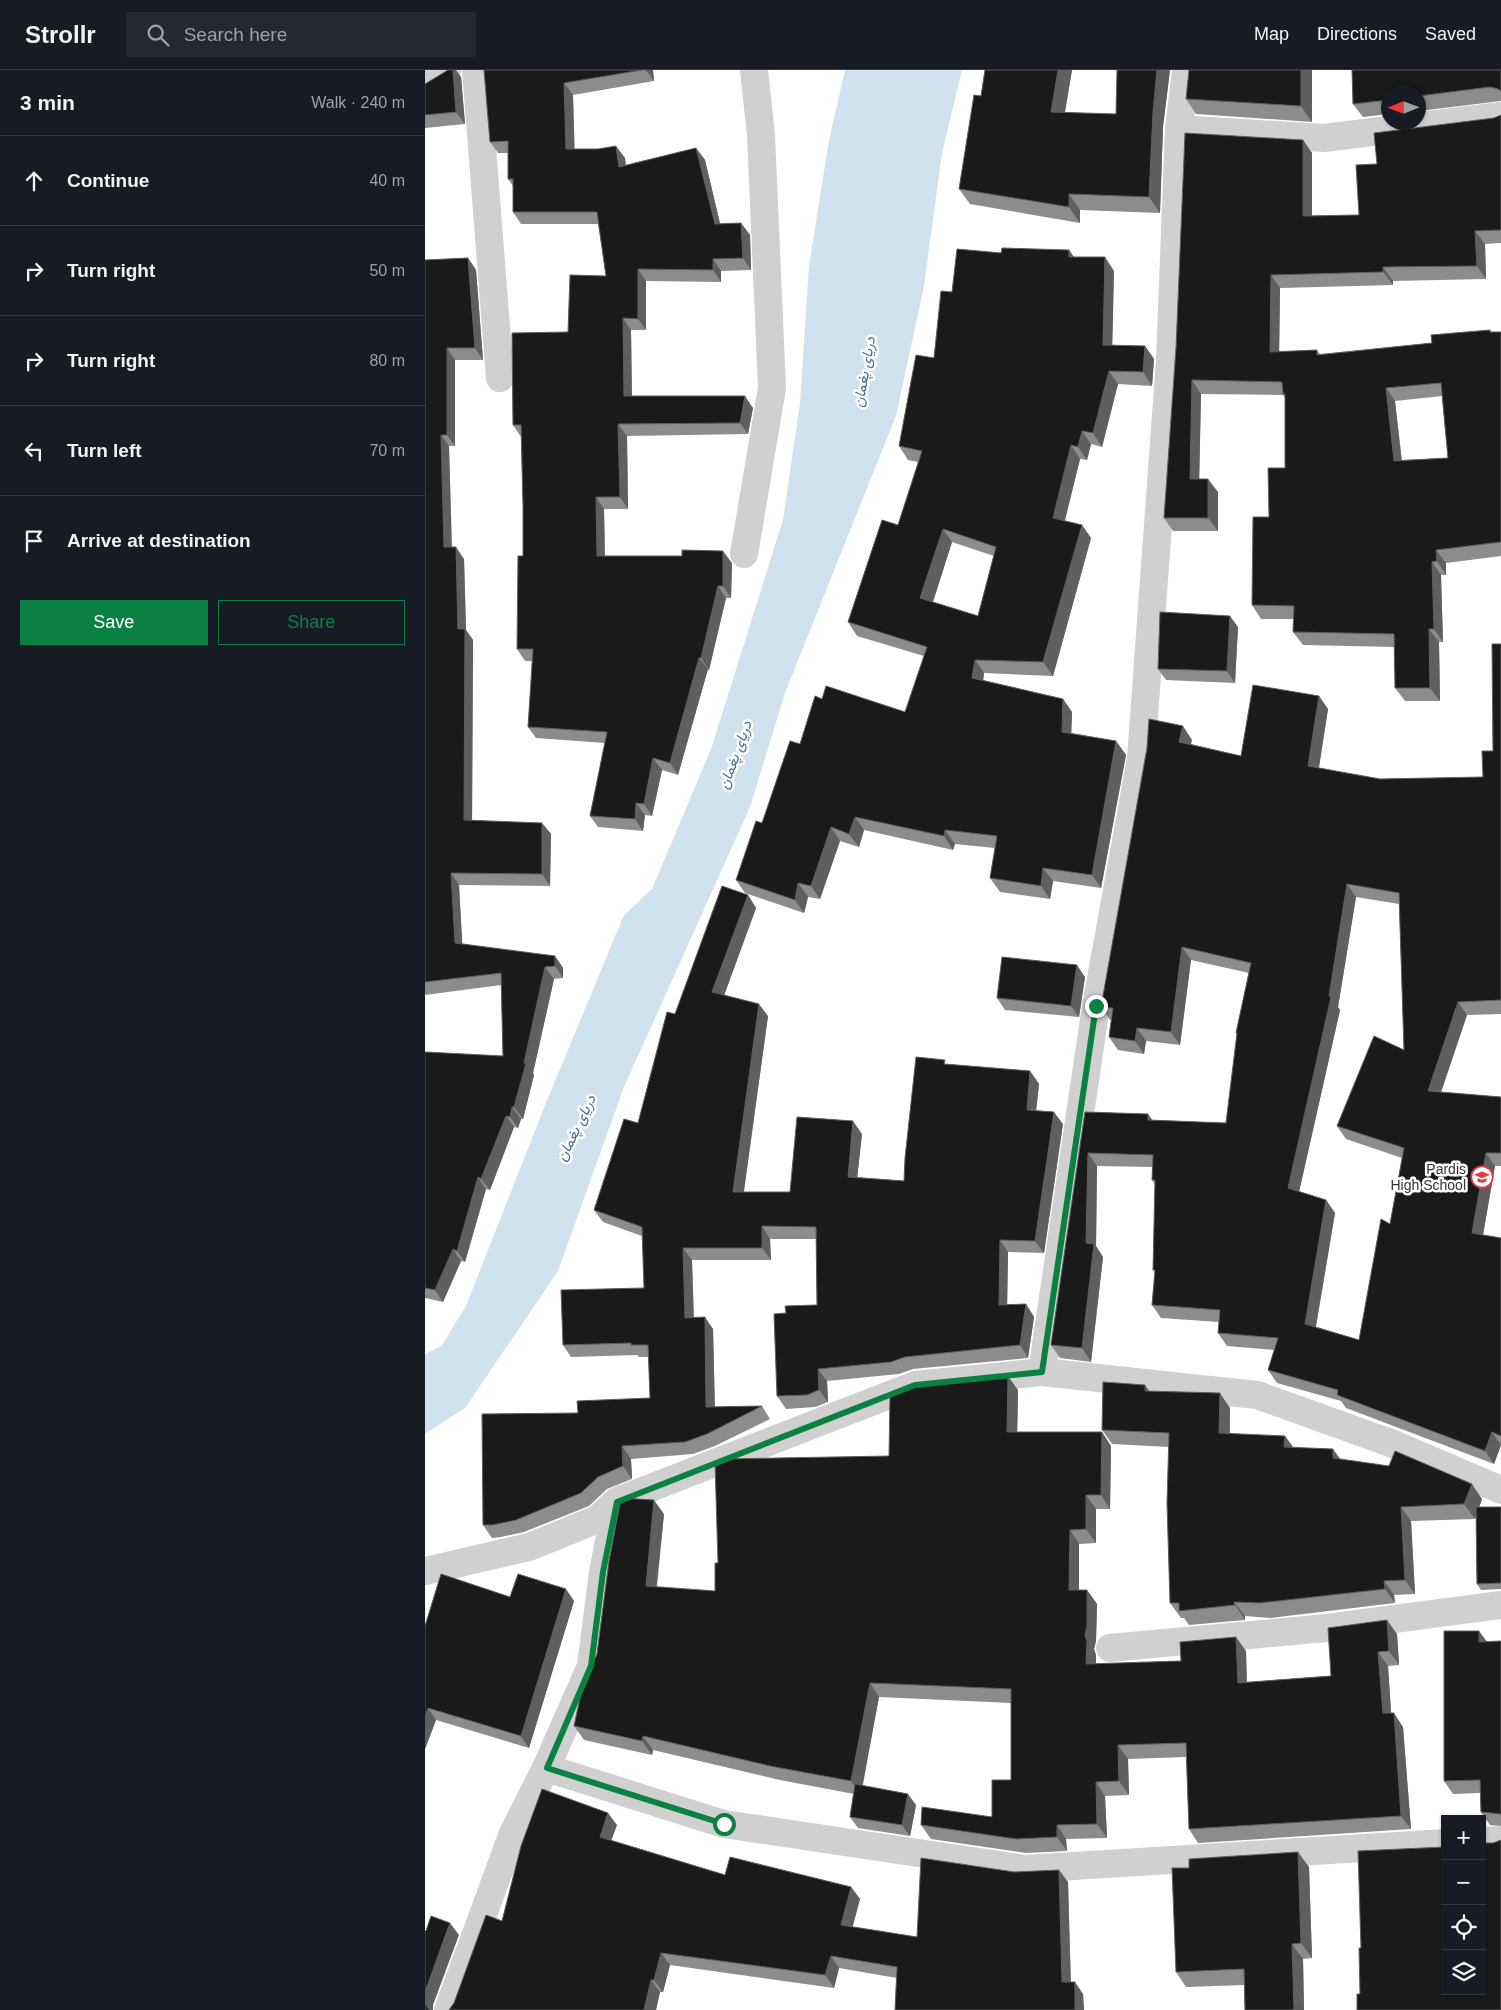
<!DOCTYPE html>
<html lang="en">
<head>
<meta charset="utf-8">
<style>
	body { margin:0; font-family:Arial,Vazirmatn,sans-serif; background:#242831; color:#f1f3f6 }
	.controls { position:absolute; right:15px; bottom:15px; display:grid; overflow:hidden; border-radius:0px; box-shadow:0 1px 4px #0004 }
	.controls button { width:45px; height:45px; display:grid; place-items:center; padding:0; border:0; border-bottom:1px solid #363941; background:#171b24; color:#f1f3f6; font:25px sans-serif }
	.compass { position:absolute; left:956px; top:15px; width:45px; height:45px; border-radius:50%; background:#171b24; box-shadow:0 1px 4px #0004; rotate:269deg }
	.stop { position:absolute; width:15px; height:15px; margin:-11px; border:4px solid #0b8043; border-radius:50%; background:#fff }
	.stop.end { background:#0b8043; border-color:#fff; box-shadow:0 1px 5px #0008 }
	.list { margin:0; padding:0; list-style:none }
	h2 { display:flex; justify-content:space-between; align-items:center; height:65px; margin:0; padding:0 20px; font-size:21px }
	h2 small { font-size:16px; font-weight:400; color:#9ea1a6 }
	.list li { display:grid; grid-template-columns:32px 1fr auto; gap:15px; align-items:center; box-sizing:border-box; height:90px; padding:0 20px; border-top:1px solid #363941 }
	.list b { display:block; font-size:19px; white-space:nowrap }
	.list em { font-size:16px; font-style:normal; color:#9ea1a6 }
	.actions { display:flex; gap:10px; padding:15px 20px }
	.actions a { flex:1; padding:11px 0; border:1px solid #0b8043; border-radius:0px; text-align:center; font-size:18px; color:#0b8043 }
	.actions .main { background:#0b8043; color:#fff }
	.icon { flex:none; width:28px; height:28px; fill:none; stroke:currentColor; stroke-width:2; stroke-linecap:round; stroke-linejoin:round }
	.map { position:relative; flex:none; width:1076px; height:1940px; overflow:hidden }
	header { display:flex; align-items:center; gap:30px; box-sizing:border-box; height:70px; padding:0 25px; background:#171b24; border-bottom:1px solid #363941 }
	header strong { font-size:24px }
	nav { display:flex; gap:28px; margin-inline-start:auto; font-size:18px }
	.search { width:350px; height:45px; background:#242831; display:flex; align-items:center; gap:12px; box-sizing:border-box; padding:0 18px; border-radius:0px; color:#9ea1a6; font-size:19px }
	main { display:flex }
	aside { flex:1; background:#171b24 }
	.map>svg:first-child { display:block }
</style>
</head>
<body>
<header>
<strong>Strollr</strong>
<div class="search"><svg class="icon" aria-label="search" viewBox="0 0 24 24"><circle cx="10" cy="10" r="6"/><path d="M15 15l6 6"/></svg>Search here</div>
<nav><a>Map</a><a>Directions</a><a>Saved</a></nav>
</header>
<main>
<aside>
<h2>3 min<small>Walk · 240 m</small></h2>
<ul class="list">
<li><svg class="icon" aria-label="ahead" viewBox="0 0 24 24"><path d="M12 20V5M6 11l6-6 6 6"/></svg><div><b>Continue</b></div><em>40 m</em></li>
<li><svg class="icon" aria-label="right" viewBox="0 0 24 24"><path d="M7 20v-9h11M14 6l5 5-5 5"/></svg><div><b>Turn right</b></div><em>50 m</em></li>
<li><svg class="icon" aria-label="right" viewBox="0 0 24 24"><path d="M7 20v-9h11M14 6l5 5-5 5"/></svg><div><b>Turn right</b></div><em>80 m</em></li>
<li><svg class="icon" aria-label="left" viewBox="0 0 24 24"><path d="M17 20v-9H6M10 6l-5 5 5 5"/></svg><div><b>Turn left</b></div><em>70 m</em></li>
<li><svg class="icon" aria-label="arrive" viewBox="0 0 24 24"><path d="M6 21V4h12l-3 4 3 4H6"/></svg><div><b>Arrive at destination</b></div></li>
</ul>
<div class="actions"><a class="main">Save</a><a>Share</a></div>
</aside>
<div class="map">
<svg width="1076" height="1940" viewBox="0 0 1076 1940">
	<rect width="100%" height="100%" fill="#fff"/>
	<path fill="#cfe2ee" d="M420,0H537L517,83L499,216L471,346L360,623L325,737L199,1017L133,1201L40,1338L0,1364V1284L16,1276L41,1236L120,1035L199,845L227,819L286,679L358,450L375,333L384,196L404,70Z"/>
	<g fill="none" stroke-linecap="round" stroke-linejoin="round">
		<path stroke="#d0d0d0" stroke-width="28" d="M51,0L75,308
			M0,13L22,0
			M754,59L899,68L1076,46
			M319,484L347,318L336,65L329,0
			M617,1302L671,936L716,688L745,290L754,59L761,0
			M0,1501L104,1477L173,1449L192,1431L490,1315L617,1302L832,1325L971,1375L1076,1420
			M685,1578L901,1558L1076,1535
			M121,1698L299,1754L600,1799L1020,1773
			M1057,1771L1076,1770
			M23,1940L88,1763L121,1698L166,1596L178,1502L192,1431"/>
	</g>
	<path fill="#8c8c8c" fill-rule="evenodd" d="M59,0H228L229,11L148,25L149,79L200,88L201,95L271,78L280,90L295,154L316,153L325,165L326,200L296,201V212L221,211V260H206L207,326L328,338L323,364L202,366L203,439H179L180,486L307,493L306,528H301L284,600L283,599L253,705L237,700L227,746L220,745L218,761L173,757L165,746L180,673L111,668L103,657L108,591H100L92,579L98,486V435L96,367L88,355L143,262L181,206L173,154H96L88,142V116L83,109V83H73L65,72Z
		M560,0H647L640,43L691,44L692,0H745L738,57L735,143L655,140V153L545,134L534,119L556,26Z
		M887,0V52L771,44L761,29Z
		M927,0H1076V31L994,41V22H964V44L938,47L928,34Z
		M36,7L40,54L0,58V14Z
		M1076,45V173L1060,174L1061,209L968,211V215L855,218L854,282L892,280L895,284L1007,273L1065,260L1066,262H1076V486L1021,493V505H1016L1018,572H1014L1015,631H980L970,618V577L878,575L868,562L869,549H836L827,535L844,447L860,398V328L858,325L776,324L774,409L793,422V461H748L739,448L751,278L878,70L887,83V146L934,145L952,94ZM1017,326L1023,388L977,390L970,331Z
		M644,180L649,187L689,201L687,275L720,276L729,289L727,316L693,314L677,377L666,374L662,390L655,389L640,451L657,455L666,468L628,606L559,603L558,610L638,629L647,642L646,663L691,671L701,685L676,818L628,811L625,829L575,822L565,808L570,778L530,774L528,780L439,760L434,777L415,771L395,829L383,827L379,843L320,823L311,810L337,753L397,629L480,642L499,586L432,566L423,552L473,455L493,392L483,390L474,376L509,288L527,222L576,183ZM527,472L569,486L553,546L508,532Z
		M43,188L51,200L58,290H30V376H24L27,477L39,489L41,560L48,570L47,751L117,753L126,764L125,816L34,815L37,874L130,886L138,898V908L129,909L108,1003L109,1005L98,1049H96L93,1058L89,1057L65,1120L61,1119L40,1192L36,1191L18,1232L0,1228V982L78,986L76,915L0,925V190Z
		M813,557L810,613L741,610L733,599Z
		M1076,574V944L1042,945L1016,1022L1076,1027V1096H1070L1058,1165L1076,1168V1375L1069,1394L921,1338L916,1331L852,1313L843,1300L849,1280L802,1276L793,1263L794,1252L736,1248L727,1235L730,1202L728,1200L730,1114L727,1110V1097L672,1096L671,1176L678,1187L666,1292L635,1288L626,1275L660,1042L723,1044L727,1050L801,1053L812,965L811,963L824,903L766,890L755,975L721,971L719,984L693,980L684,967L686,950H685L676,937L767,670L766,674L816,686L894,626L903,639L894,698L955,709L1058,707L1068,681ZM931,827L974,834L979,980L912,1056L921,1069L977,1088L965,1154L934,1270L891,1257L910,1143L901,1130L874,1122L915,940L913,937Z
		M323,825L331,838L299,925L343,946L319,1122H365L437,1064L432,1107L479,1111L522,994L605,1001L614,1014L611,1040L638,1054L619,1183L583,1182L582,1235L601,1234L609,1247L603,1288L488,1299L474,1304L402,1311L403,1332L390,1337L361,1339L352,1326L361,1243L392,1235L391,1169H345L346,1190H267L269,1248L288,1259L290,1337L337,1336L345,1349L290,1376L268,1384L206,1389L207,1409L182,1419L164,1436L99,1462L76,1467L67,1468L58,1455L153,1343L225,1328L224,1287H214L212,1285L146,1287L138,1275L219,1218L217,1166L178,1152L169,1140L213,1053L250,944Z
		M660,907L654,947L580,940L572,928Z
		M720,1315L724,1321L805,1338V1364L860,1366L868,1377L1057,1429L1054,1437H1076V1519L1056,1520L1052,1514L1051,1445L1050,1449L986,1451L990,1524L969,1525L970,1533L845,1548L820,1546V1550L764,1555L759,1548H756L745,1533L744,1377L687,1374L677,1360Z
		M593,1320L592,1362H677L686,1376L685,1439H671V1473L654,1474V1520H662L672,1534L671,1571L669,1579L671,1585V1594L756,1591L821,1581L822,1612L906,1606L972,1564L974,1595L963,1596L966,1643L978,1657L986,1759L773,1773L764,1759L761,1687L703,1689L704,1725L680,1726L682,1768L641,1769L642,1781L601,1783L506,1769L496,1755L567,1747L586,1710V1633L454,1627L437,1715L491,1735L485,1766L433,1758L425,1747L429,1724L355,1710L228,1680L227,1685L159,1670L149,1656L172,1584L239,1444L232,1517L290,1521L293,1493L464,1386Z
		M85,1527L149,1531L104,1678L11,1650L0,1679V1556Z
		M1054,1561L1061,1572L1076,1571V1756L1065,1755L1056,1742L1055,1723L1028,1724L1019,1711Z
		M192,1755L186,1770L300,1805L426,1817L435,1829L427,1857L492,1867L589,1802L634,1800L643,1812L646,1912L658,1924L659,1940H470L472,1908L414,1898L409,1918L245,1895L238,1922H235L231,1940H24L29,1933L77,1851Z
		M884,1797L887,1888L878,1889L879,1940H820L819,1915L761,1917L751,1902Z"/>
	<path fill="#5f5f5f" d="M28,0H31L36,7L40,54L31,42Z
		M221,0H228L229,11Z
		M633,0H647L637,58L626,42Z
		M732,0H745L738,57L735,143L724,127L728,42Z
		M876,0H887V52L876,36Z
		M139,13L148,25L150,91L141,79Z
		M878,70L887,83V159L878,146Z
		M191,76L200,88L202,109L194,97Z
		M271,78L280,90L298,166L290,154Z
		M644,124L655,140V153L644,137Z
		M316,153L325,165L326,200L318,188Z
		M1050,161L1060,174L1061,209L1052,196Z
		M644,180L653,193L644,187Z
		M680,187L689,201L687,288L678,275Z
		M43,188L51,200L58,290L50,278Z
		M288,189L296,201V212L288,200Z
		M958,197L968,211V215L958,202Z
		M213,199L221,211V260L213,249Z
		M846,205L855,218L854,295L845,282Z
		M198,248L206,260L207,338L199,326Z
		M720,276L729,289L727,316L718,302Z
		M22,278L30,290V376L22,365Z
		M684,301L693,314L677,377L668,363Z
		M767,310L776,324L774,422L765,409Z
		M961,318L970,331L978,404L969,391Z
		M320,326L328,338L323,364L315,353Z
		M193,354L202,366L203,439L195,427Z
		M657,361L666,374L662,390L653,377Z
		M16,365L24,376L27,489L19,477Z
		M646,375L655,389L637,461L628,448Z
		M783,409L793,422V461L783,448Z
		M171,427L179,439L180,497L172,486Z
		M657,455L666,468L628,606L618,592Z
		M518,459L527,472L505,541L495,528Z
		M31,477L39,489L41,560L48,570L47,762L39,750Z
		M1011,480L1021,493V505L1012,491Z
		M298,481L307,493L306,528L298,516Z
		M1007,492L1016,505L1018,572L1009,559Z
		M293,516L301,528L284,600L276,588Z
		M805,546L813,557L810,613L802,601Z
		M1004,559L1014,572L1015,631L1005,618Z
		M274,588L283,599L253,705L245,693Z
		M550,590L559,603L557,621L547,608Z
		M894,626L903,639L892,709L883,696Z
		M638,629L647,642L646,675L637,662Z
		M758,656L767,670L763,685L754,672Z
		M691,671L701,685L676,818L667,805Z
		M228,688L237,700L227,746L219,734Z
		M211,733L220,745L218,761L210,749Z
		M430,747L439,760L434,777L424,764Z
		M117,753L126,764L125,816L117,804Z
		M406,757L415,771L395,829L386,816Z
		M520,760L530,774L528,780L519,766Z
		M618,798L628,811L625,829L616,816Z
		M26,803L34,815L38,885L30,873Z
		M373,813L383,827L379,843L370,830Z
		M922,814L931,827L913,937L915,940L872,1131L863,1118L904,926Z
		M323,825L331,838L296,934L287,922Z
		M757,877L766,890L755,975L746,962Z
		M130,886L138,898V908L130,896Z
		M652,895L660,907L654,947L646,936Z
		M120,897L129,909L108,1003L109,1005L98,1049L89,1037Z
		M1033,932L1042,945L1012,1034L1003,1021Z
		M334,934L343,946L317,1134L308,1122Z
		M712,958L721,971L719,984L710,971Z
		M605,1001L614,1014L610,1052L602,1040Z
		M87,1037L96,1049L93,1058L85,1047Z
		M629,1042L638,1054L619,1183L610,1171Z
		M723,1044L732,1057L723,1050Z
		M81,1046L89,1057L65,1120L56,1109Z
		M428,1051L437,1064L431,1119L423,1107Z
		M663,1083L672,1096L671,1176L678,1187L666,1292L657,1278L661,1173Z
		M1061,1083L1070,1096L1056,1176L1047,1163Z
		M53,1107L61,1119L40,1192L32,1181Z
		M901,1130L910,1143L889,1267L880,1254Z
		M337,1156L345,1169L346,1190L337,1178Z
		M575,1170L583,1182L582,1247L574,1235Z
		M258,1178L267,1190L269,1260L260,1248Z
		M28,1179L36,1191L18,1232L10,1220Z
		M601,1234L609,1247L603,1288L595,1275Z
		M280,1247L288,1259L290,1349L281,1337Z
		M393,1299L402,1311L403,1332L394,1320Z
		M583,1306L593,1320L592,1376L582,1362Z
		M720,1315L730,1330L720,1321Z
		M795,1323L805,1338L804,1378L794,1363Z
		M677,1362L686,1376L685,1439L676,1425Z
		M1067,1362L1076,1375L1069,1394L1060,1381Z
		M860,1366L870,1380L859,1377Z
		M197,1376L206,1389L207,1409L198,1396Z
		M908,1379L918,1393L908,1388Z
		M1047,1414L1057,1429L1050,1449L1039,1434Z
		M661,1425L671,1439V1473L661,1459Z
		M229,1430L239,1444L230,1530L221,1516Z
		M976,1437L986,1451L990,1524L980,1510Z
		M645,1460L654,1474V1534L644,1520Z
		M959,1511L969,1525L970,1533L960,1519Z
		M141,1519L149,1531L104,1678L96,1666Z
		M662,1520L672,1534L671,1571L669,1579L671,1585V1608L661,1594L660,1565Z
		M809,1532L820,1546V1550L810,1535Z
		M962,1550L972,1564L974,1595L964,1581Z
		M1054,1561L1063,1573L1054,1572Z
		M811,1567L821,1581L822,1627L813,1613Z
		M953,1582L963,1596L967,1657L958,1643Z
		M445,1613L454,1627L436,1725L426,1711Z
		M3,1638L11,1650L0,1679V1647Z
		M969,1643L978,1657L986,1759L976,1746Z
		M218,1666L228,1680L227,1685L217,1671Z
		M693,1675L703,1689L704,1725L694,1711Z
		M671,1712L680,1726L682,1768L672,1754Z
		M483,1724L491,1735L485,1766L477,1755Z
		M183,1743L192,1755L183,1779L175,1767Z
		M632,1755L641,1769L642,1781L632,1767Z
		M873,1782L884,1797L887,1888L876,1873Z
		M634,1800L643,1812L646,1925L637,1912Z
		M426,1817L435,1829L425,1867L416,1855Z
		M25,1853L34,1865L8,1935V1940H4L0,1933V1922Z
		M867,1874L878,1889L879,1940H869Z
		M236,1883L245,1895L238,1922L229,1910Z
		M406,1886L414,1898L409,1918L400,1905Z
		M226,1910L235,1922L231,1940H219Z
		M650,1912L658,1924L659,1940H650Z"/>
	<path fill="#1a1a1a" stroke="#5f5f5f" fill-rule="evenodd" d="M23,0H28L31,42L0,45V14Z
		M59,0H217L139,13L141,79H173L191,76L194,97L271,78L290,154L316,153L318,188L288,189V200L213,199V249L198,248L199,326H320L315,353L193,354L195,427H171L172,486H257V480L298,481V516H293L276,588H274L245,693L228,688L219,734L211,733L210,749L165,746L182,662L103,657L108,579H92L93,486H98V435L96,355H88L87,263L143,262L145,205L181,206L172,142H88V109H83V71L65,72Z
		M560,0H633L626,42L691,44L692,0H732L728,42L724,127L644,124V137L534,119L549,25L556,26Z
		M764,0H876V36L761,29Z
		M927,0H1076V21L1073,19L1065,17L994,26V22H964V30L928,34Z
		M1076,45V160L1050,161L1052,196L958,197V202L846,205L845,282L892,280V285L1007,273L1006,265L1065,260V262H1076V472L1011,480L1012,491L1007,492L1009,559H1004L1005,618H970L969,564L868,562L869,536L827,535L828,447H844L843,398H860V324H858L857,312L767,310L765,409H783V448H739L751,278L760,63L878,70V146L934,145L931,95L952,94L949,63L1069,48ZM1016,313L1023,388L969,391L961,318Z
		M577,178L644,180V187H680L678,275L720,276L718,302L684,301L668,363L657,361L653,377L646,375L628,448L657,455L618,592L550,590L547,608L638,629L637,662L691,671L667,805L618,798L616,816L565,808L572,766L520,760L519,766L430,747L424,764L406,757L386,816L373,813L370,830L311,810L331,751L337,753L365,671L375,674L390,626L397,629L401,616L480,642L502,577L423,552L457,450L473,455L497,381L474,376L491,285L509,288L516,221L527,222L532,179L576,183ZM518,459L571,477L553,546L495,528Z
		M43,188L50,278H22V365H16L19,477H31L33,559H40L39,750L117,753V804L26,803L30,873L130,886V896L120,897L99,993H101L89,1037H87L85,1047L81,1046L56,1109L53,1107L32,1181L28,1179L10,1220L0,1218V982L78,986L76,903L0,912V190Z
		M735,542L805,546L802,601L733,599Z
		M1067,574H1076V930L1033,932L1003,1021L1076,1027V1083H1061L1047,1163L1076,1168V1366L1067,1362L1060,1381L912,1325L913,1320L843,1300L853,1268L793,1263L795,1240L727,1235L730,1200H728L730,1110H727L728,1085L663,1083L661,1173L669,1174L657,1278L626,1275L660,1042L723,1044V1050L801,1053L812,963H811L826,893L757,877L746,962L712,958L710,971L684,967L688,938L676,937L722,678L724,649L758,656L754,672L816,686L828,615L894,626L883,696L955,709L1058,707L1057,681H1068ZM922,814L974,823L979,980L949,966L912,1056L979,1078L965,1154L956,1149L934,1270L880,1254L901,1130L863,1118L906,927L904,926Z
		M297,816L323,825L287,922L334,934L308,1122H365L372,1047L428,1051L423,1107L479,1111L480,1088L491,987L520,990L519,994L605,1001L602,1040L629,1042L610,1171L575,1170L574,1235L601,1234L595,1275L480,1287L466,1292L393,1299L394,1320L382,1325L352,1326L349,1244L361,1243L360,1236L392,1235L391,1157L337,1156V1178H258L260,1248L280,1247L281,1337L337,1336L282,1364L260,1372L197,1376L198,1396L173,1407L156,1423L91,1450L68,1455H58L57,1344L153,1343L152,1331L225,1328L223,1275H206V1273L138,1275L136,1220L219,1218L217,1157L169,1140L199,1049L213,1053L242,942L250,944Z
		M577,887L652,895L646,936L572,928Z
		M583,1306L582,1362H677L676,1425H661V1459L645,1460L644,1520H662V1557L660,1565L662,1571L661,1594L756,1591L755,1572L811,1567L813,1613L906,1606L903,1558L962,1550L964,1581L953,1582L958,1643H969L976,1746L764,1759L761,1673L693,1675L694,1711L671,1712L672,1754L632,1755V1767L591,1769L496,1755L497,1737L567,1747V1710H586V1619L445,1613L426,1711L345,1696L218,1666L217,1671L149,1656L157,1619L172,1584L184,1491L196,1428L229,1430L221,1516L290,1521V1493H293L290,1392L298,1389L464,1386L465,1324L484,1316Z
		M678,1312L720,1315V1321L795,1323L794,1363L860,1366L859,1377L908,1379V1388L964,1396L970,1381L1047,1414L1039,1434L976,1437L980,1510L959,1511L960,1519L835,1533L809,1532L810,1535L754,1541V1533H745L742,1433L744,1363L677,1360Z
		M1051,1437H1076V1513L1052,1514Z
		M16,1504L85,1527L93,1504L141,1519L96,1666L3,1638L0,1647V1556Z
		M1019,1561H1054V1572L1076,1571V1745L1075,1744L1056,1742L1055,1710L1019,1711Z
		M430,1714L483,1724L477,1755L425,1747Z
		M117,1719L183,1743L175,1767L300,1805L305,1787L426,1817L416,1855L492,1867L496,1788L589,1802L634,1800L637,1912H650V1940H470L472,1897L406,1886L400,1905L236,1883L229,1910H226L219,1940H24L29,1933L61,1845L77,1851L96,1776Z
		M1076,1770V1940H932V1924H935L934,1878H936L933,1781L1019,1777L1020,1775V1921H1057V1773H1068Z
		M873,1782L876,1873L867,1874L869,1940H820L819,1899L751,1902L747,1798H764V1789Z
		M6,1846L25,1853L0,1922V1861H1Z
		M0,1933L3,1938L6,1940H0Z"/>
	<g fill="none" stroke-linecap="round" stroke-linejoin="round">
		<path stroke="#0b8043" stroke-width="6" d="M299,1754L122,1698L166,1596L178,1502L192,1432L490,1315L617,1302L671,936"/>
	</g>
	<defs>
		<g id="school-ring" transform="scale(1.125)"><circle r="9.5" fill="#fff" stroke="#e63946" stroke-width="1.5"/><path d="M0-5L7-2L0 1L-7-2ZM-4 1L0 2.5L4 1V4Q0 6-4 4Z" fill="#e63946"/></g>
	</defs>
	<g fill-rule="evenodd">
		<use href="#school-ring" x="1057" y="1107"/>
	</g>
	<g text-anchor="middle" stroke-width="5" stroke-linejoin="round" paint-order="stroke">
		<g font-size="14" fill="#333" stroke="#fff" text-anchor="end">
			<text x="1041" y="1104">Pardis<tspan x="1041" dy="16">High School</tspan></text>
		</g>
		<g font-size="15" font-style="italic" fill="#3f7597" stroke="#fff">
			<text transform="translate(439 302) rotate(-80)" y="5">دریای پغمان</text>
			<text transform="translate(310 685) rotate(-70)" y="5">دریای پغمان</text>
			<text transform="translate(151 1058) rotate(-64)" y="5">دریای پغمان</text>
		</g>
	</g>
</svg>
<div class="controls">
<button>+</button>
<button>−</button>
<button><svg class="icon" aria-label="locate" viewBox="0 0 24 24"><circle cx="12" cy="12" r="6"/><path d="M12 2v4M12 18v4M2 12h4M18 12h4"/></svg></button>
<button><svg class="icon" aria-label="layers" viewBox="0 0 24 24"><path d="M12 4l9 5-9 5-9-5zM3 14l9 5 9-5"/></svg></button>
</div>
<svg class="compass" viewBox="-18 -18 36 36"><path d="M0-13l5 13h-10z" fill="#e53935"/><path d="M0 13l5-13h-10z" fill="#9ea1a6"/></svg>
<div class="stop" style="left:299px;top:1754px"></div>
<div class="stop end" style="left:671px;top:936px"></div>
</div>
</main>
</body>
</html>
